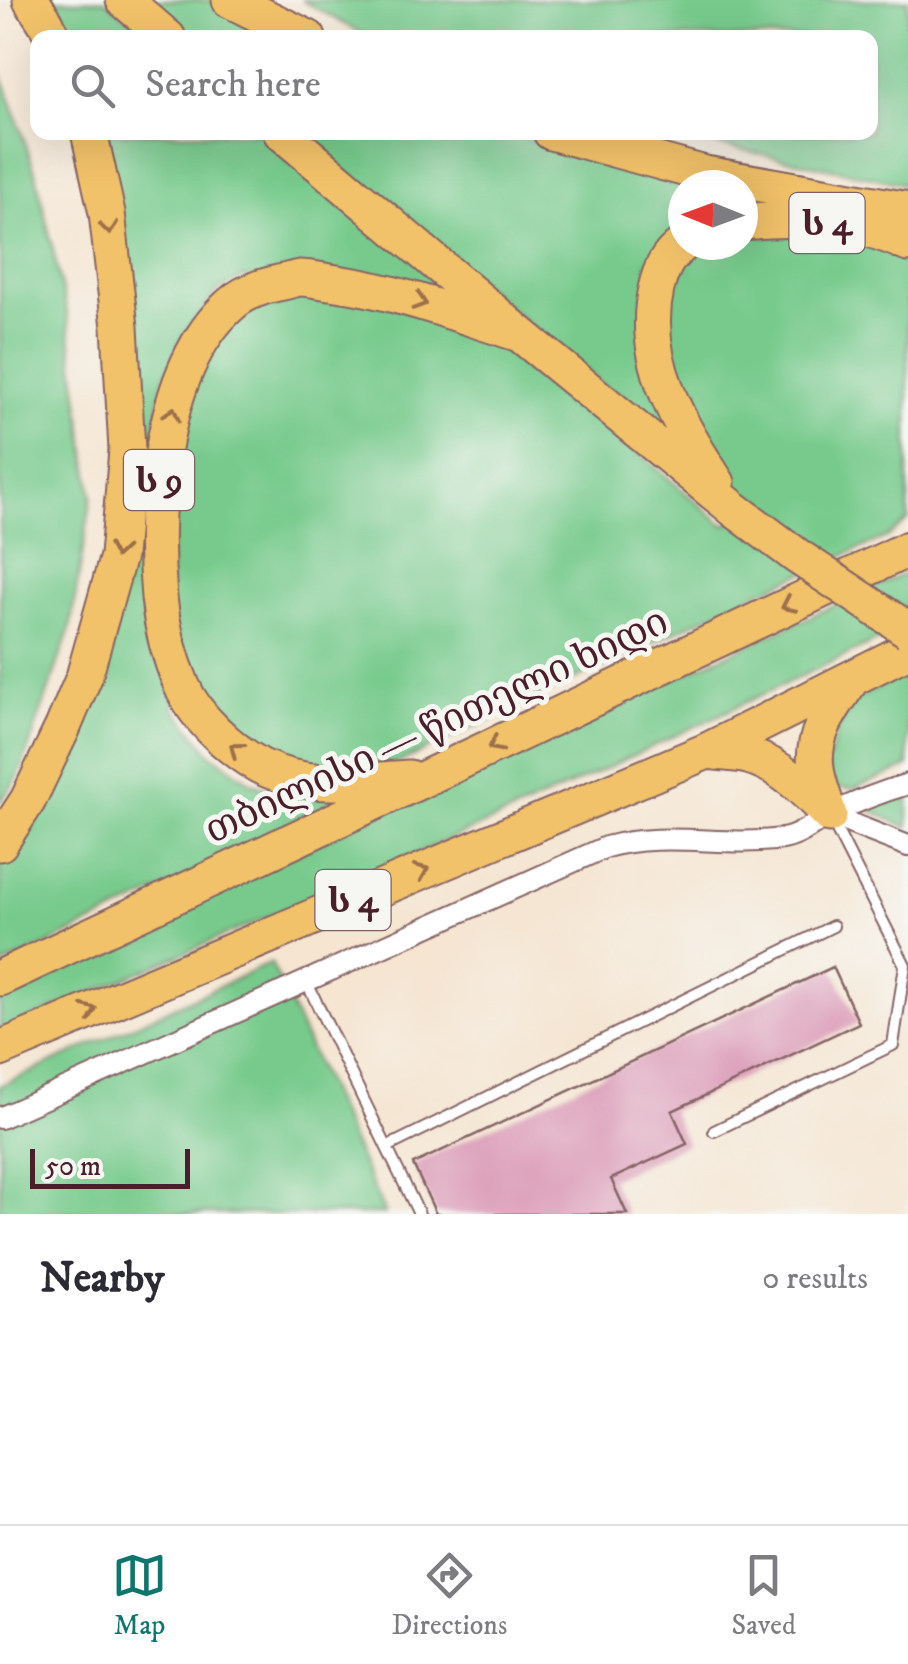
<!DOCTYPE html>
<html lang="en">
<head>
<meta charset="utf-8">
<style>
	body { margin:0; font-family:"IM FELL DW Pica","Noto Serif Georgian",serif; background:#f2f2f3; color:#2b2b33 }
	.compass { position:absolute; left:668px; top:170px; width:90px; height:90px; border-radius:50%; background:#fff; box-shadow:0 10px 40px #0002; rotate:271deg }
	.scale { position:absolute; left:30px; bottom:25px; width:160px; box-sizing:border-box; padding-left:10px; border:5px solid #4a1f2b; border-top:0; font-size:28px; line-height:35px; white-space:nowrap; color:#4a1f2b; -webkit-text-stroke:8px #f6f6f2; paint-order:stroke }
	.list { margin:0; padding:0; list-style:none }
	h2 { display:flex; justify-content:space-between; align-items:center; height:130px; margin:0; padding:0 40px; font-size:42px }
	h2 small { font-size:32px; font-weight:400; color:#7c7c81 }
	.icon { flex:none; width:55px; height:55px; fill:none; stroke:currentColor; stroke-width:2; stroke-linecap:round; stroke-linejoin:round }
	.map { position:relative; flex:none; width:908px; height:1214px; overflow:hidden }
	.search { position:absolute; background:#fff; box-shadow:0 10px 40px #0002; left:30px; right:30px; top:30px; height:110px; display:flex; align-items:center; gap:25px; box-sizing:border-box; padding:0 35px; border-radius:20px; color:#7c7c81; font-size:38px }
	.sheet { height:310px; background:#fff }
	nav { display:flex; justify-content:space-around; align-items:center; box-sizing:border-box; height:140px; border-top:2px solid #e1e1e2; background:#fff; font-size:28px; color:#7c7c81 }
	nav a { display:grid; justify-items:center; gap:5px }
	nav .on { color:#0f766e }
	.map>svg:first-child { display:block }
</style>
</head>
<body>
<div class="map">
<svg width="908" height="1214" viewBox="0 0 908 1214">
	<rect width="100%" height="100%" fill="#f6f6f2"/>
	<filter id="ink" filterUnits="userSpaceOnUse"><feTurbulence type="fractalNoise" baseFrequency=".01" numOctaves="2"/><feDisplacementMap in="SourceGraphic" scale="20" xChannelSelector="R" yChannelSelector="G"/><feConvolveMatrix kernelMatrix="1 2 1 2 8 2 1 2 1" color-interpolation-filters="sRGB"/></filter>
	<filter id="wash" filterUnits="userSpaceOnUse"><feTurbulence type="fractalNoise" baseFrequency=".0048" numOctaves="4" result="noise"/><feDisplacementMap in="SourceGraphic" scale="40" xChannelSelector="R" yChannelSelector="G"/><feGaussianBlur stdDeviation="2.25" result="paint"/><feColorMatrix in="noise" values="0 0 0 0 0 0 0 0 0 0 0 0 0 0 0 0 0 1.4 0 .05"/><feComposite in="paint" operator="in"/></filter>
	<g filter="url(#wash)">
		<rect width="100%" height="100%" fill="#f5e5d1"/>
		<path fill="#77ca8c" stroke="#60745c" stroke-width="2.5" d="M47,0H105L150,37H66Z
			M140,0H210L279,37H185Z
			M301,0H908V185L662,133L870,132V38L368,37Z
			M0,70L36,174L67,313L92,495L70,629L18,778L0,802Z
			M102,133H264L476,310L245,277L216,292L181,339L162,384L147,480L175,709L212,755L252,783L286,794L372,790L0,967V862L16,843L129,554Z
			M299,133H507L583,153L683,185V228L647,263L679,448Z
			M743,234L852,236L908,253V520L889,536L750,596L398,763L288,768L216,720L181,666L169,597L173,468L187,392L220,330L265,292L302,291L389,304L505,340L724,525L734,521L740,494L706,444L674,371L663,305L680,265L712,245H743Z
			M908,572V626L522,808L0,1032V994L432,788Z
			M908,673V767L853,789L835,787L826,766L839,725L856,699Z
			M908,794V828L867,809Z
			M271,963L385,1214H0V1086Z"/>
		<g id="blocks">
			<path fill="#d993b2" d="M833,967L859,1023L672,1111L687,1144L611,1179L627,1214H436L413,1164Z"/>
		</g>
	</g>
	<g filter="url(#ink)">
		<use href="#blocks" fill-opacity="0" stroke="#866465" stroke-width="2.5"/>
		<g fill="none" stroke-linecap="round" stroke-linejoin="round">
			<g stroke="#866465" stroke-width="14">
				<path id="lane" d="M306,981L419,1214
					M714,1131L893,1045L905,965L832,821
					M387,1147L833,926"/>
			</g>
			<g stroke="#866465" stroke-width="24">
				<path id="street" d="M829,815L908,846
					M0,1118L606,847C664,831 723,847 782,839C799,837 815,823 829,815C855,802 881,792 908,784"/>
			</g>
			<g stroke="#866465" stroke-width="39">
				<path id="highway" d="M31,0L46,23L53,38
					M124,0L168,38
					M230,0L308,38
					M281,132L520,334L734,509
					M551,132L705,174L908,210
					M743,222C796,216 859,220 908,244
					M683,244C666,257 661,269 656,289C640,360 680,426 717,483
					M707,751C720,753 735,753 748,756C781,765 806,791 828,814
					M409,778C359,781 307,790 260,766C231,750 195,717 182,686C170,658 162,628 159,598C151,508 159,362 236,300C247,292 264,286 278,283C285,282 293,279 300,278C312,278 326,282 337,283C400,292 459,315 520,334
					M829,815C825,800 818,784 816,769C811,735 831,709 849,683
					M0,843L28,800L63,727L84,677L118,556L127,450L120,327L107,213L89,132
					M0,978L430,776L908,549
					M0,1049L707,751L908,650"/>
			</g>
			<use href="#lane" stroke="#fff" stroke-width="10"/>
			<use href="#street" stroke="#fff" stroke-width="20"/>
			<use href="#highway" stroke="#f2c26a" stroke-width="35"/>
			<g stroke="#866465" stroke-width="39" stroke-linecap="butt">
				<path id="highway-bridge" d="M734,509L797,556L908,630"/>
			</g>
			<use href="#highway-bridge" stroke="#f2c26a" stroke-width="35"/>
		</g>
		<defs><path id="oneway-chevron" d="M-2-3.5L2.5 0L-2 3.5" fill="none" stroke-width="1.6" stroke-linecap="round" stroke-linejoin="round" transform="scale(2.5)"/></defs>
		<g stroke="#9e704a">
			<use href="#oneway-chevron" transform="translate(109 228) rotate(83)"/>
			<use href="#oneway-chevron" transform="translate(420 302) rotate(18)"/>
			<use href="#oneway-chevron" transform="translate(172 414) rotate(-74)"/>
			<use href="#oneway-chevron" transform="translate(117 551) rotate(100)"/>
			<use href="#oneway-chevron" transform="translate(788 605) rotate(155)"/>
			<use href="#oneway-chevron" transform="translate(495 745) rotate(154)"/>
			<use href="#oneway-chevron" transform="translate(236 749) rotate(-143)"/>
			<use href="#oneway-chevron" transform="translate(422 871) rotate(-23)"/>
			<use href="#oneway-chevron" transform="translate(90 1011) rotate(-23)"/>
		</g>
	</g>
	<g text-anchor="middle" stroke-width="10" stroke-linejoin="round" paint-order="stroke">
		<g fill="#f6f6f2" stroke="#7e6067" stroke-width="2.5">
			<rect x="789.5" y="193" width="75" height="60" rx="8"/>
			<rect x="124" y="450" width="70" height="60" rx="8"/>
			<rect x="315.5" y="870" width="75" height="60" rx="8"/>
		</g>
		<g font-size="35" font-weight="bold" fill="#4a1f2b">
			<text x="827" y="235">ს 4</text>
			<text x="159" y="492">ს 9</text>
			<text x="353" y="912">ს 4</text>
		</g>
		<g font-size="38" fill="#4a1f2b" stroke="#f6f6f2">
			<text transform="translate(436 725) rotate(-25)" y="13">თბილისი — წითელი ხიდი</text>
		</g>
	</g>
</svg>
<svg class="compass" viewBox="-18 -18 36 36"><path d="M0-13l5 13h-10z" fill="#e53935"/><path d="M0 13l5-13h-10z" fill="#7c7c81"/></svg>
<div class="scale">50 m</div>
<div class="search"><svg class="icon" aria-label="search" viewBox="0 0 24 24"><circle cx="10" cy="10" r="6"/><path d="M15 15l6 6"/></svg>Search here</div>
</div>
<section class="sheet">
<h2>Nearby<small>0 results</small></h2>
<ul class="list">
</ul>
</section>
<nav>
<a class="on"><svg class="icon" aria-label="map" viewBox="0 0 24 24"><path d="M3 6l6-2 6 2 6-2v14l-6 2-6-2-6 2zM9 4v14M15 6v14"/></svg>Map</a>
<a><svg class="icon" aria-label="directions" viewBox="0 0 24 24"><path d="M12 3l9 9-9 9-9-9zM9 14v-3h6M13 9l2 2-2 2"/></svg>Directions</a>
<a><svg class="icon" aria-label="saved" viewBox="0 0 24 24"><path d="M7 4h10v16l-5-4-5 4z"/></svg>Saved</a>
</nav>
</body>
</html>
